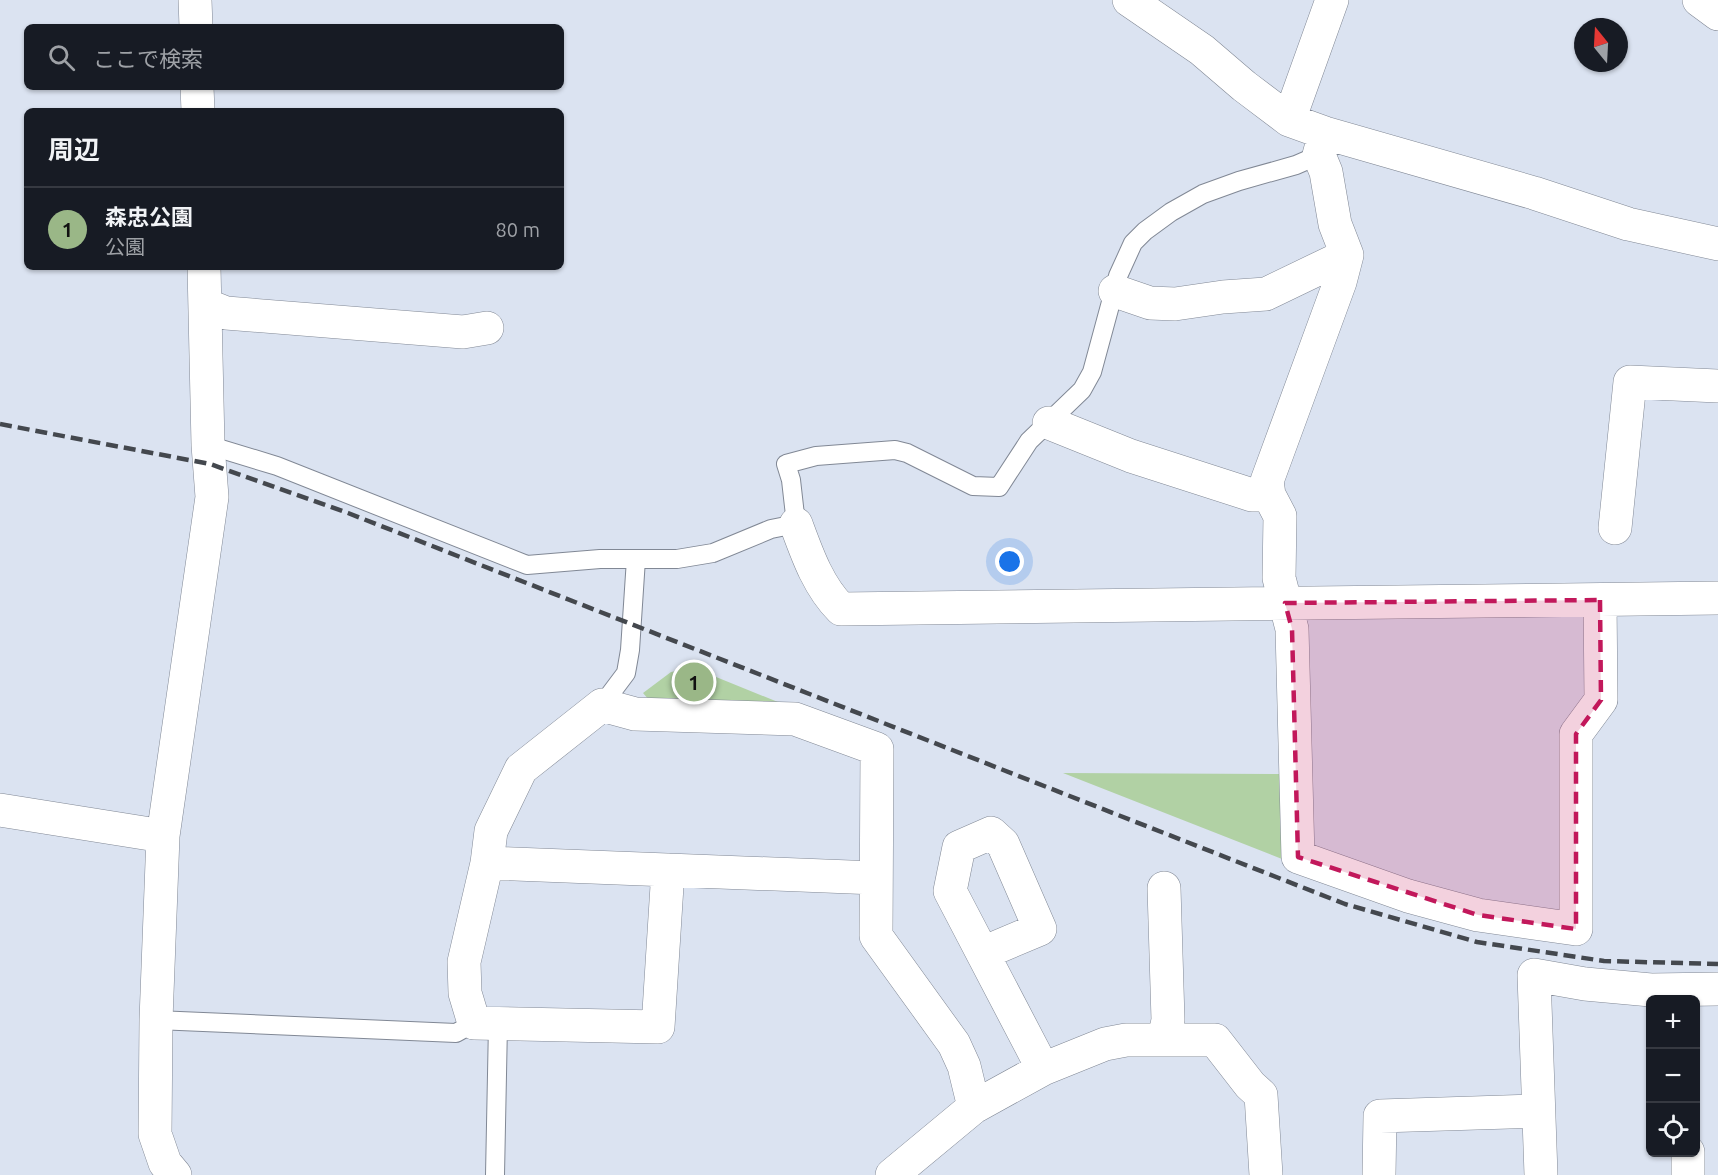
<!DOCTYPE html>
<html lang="ja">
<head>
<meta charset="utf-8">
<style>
	body { margin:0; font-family:Ubuntu,"Noto Sans JP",sans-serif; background:#20242c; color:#f1f3f6 }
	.controls { position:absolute; right:18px; bottom:18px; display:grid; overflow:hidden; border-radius:9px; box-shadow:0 2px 4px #0004 }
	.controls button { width:54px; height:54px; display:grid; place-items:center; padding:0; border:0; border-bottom:2px solid #363941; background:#171b24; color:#f1f3f6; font:30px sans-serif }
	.compass { position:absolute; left:1574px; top:18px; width:54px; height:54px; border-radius:50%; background:#171b24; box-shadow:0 2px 4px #0004; rotate:342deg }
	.you { position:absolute; left:1010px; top:562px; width:21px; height:21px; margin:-15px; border:4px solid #fff; border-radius:50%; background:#1a73e8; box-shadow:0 0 0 9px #1a73e833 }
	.badge { display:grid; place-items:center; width:39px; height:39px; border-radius:50%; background:#9ab787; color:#111; font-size:20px; font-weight:700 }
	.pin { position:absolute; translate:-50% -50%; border:3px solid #fff; box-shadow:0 2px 6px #0006 }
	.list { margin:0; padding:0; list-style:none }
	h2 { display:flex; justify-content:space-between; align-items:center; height:78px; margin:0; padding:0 24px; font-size:26px }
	h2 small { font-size:20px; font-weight:400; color:#9ea1a6 }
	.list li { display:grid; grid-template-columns:39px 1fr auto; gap:18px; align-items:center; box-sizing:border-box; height:84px; padding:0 24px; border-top:2px solid #363941 }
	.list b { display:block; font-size:22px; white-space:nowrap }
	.list p { margin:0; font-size:20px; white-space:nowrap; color:#9ea1a6 }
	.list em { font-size:20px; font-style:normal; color:#9ea1a6 }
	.icon { flex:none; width:33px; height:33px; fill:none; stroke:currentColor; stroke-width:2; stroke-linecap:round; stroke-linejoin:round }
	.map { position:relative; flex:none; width:1718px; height:1175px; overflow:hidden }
	.search { position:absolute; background:#171b24; box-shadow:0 2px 4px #0004; left:24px; top:24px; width:540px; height:66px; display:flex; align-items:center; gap:15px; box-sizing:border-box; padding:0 21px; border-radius:9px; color:#9ea1a6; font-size:22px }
	.panel { position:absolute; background:#171b24; box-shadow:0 2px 4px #0004; left:24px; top:108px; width:540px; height:162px; border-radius:9px }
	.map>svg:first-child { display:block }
</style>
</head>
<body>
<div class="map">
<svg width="1718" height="1175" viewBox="0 0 1718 1175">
	<rect width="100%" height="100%" fill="#dbe3f1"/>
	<path fill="#b1d1a4" d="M694,668L795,709L655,707L643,693L671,672Z
		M1063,773L1286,774L1287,861Z"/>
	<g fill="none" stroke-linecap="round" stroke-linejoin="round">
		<g stroke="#818895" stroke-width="20">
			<path id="lane" d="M208,445L277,466L527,565L600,559H677L713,553L771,529L796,524L791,480L786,464L816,456L895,450L907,453L973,486L999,487L1029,441L1082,390L1092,372L1118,276L1133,243L1145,231L1171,212L1203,194L1239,181L1296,165L1319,155
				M602,705L626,673L630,650L636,559
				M156,1020L456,1033L474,1023
				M495,1175L498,1024"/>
		</g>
		<g stroke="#818895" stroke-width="34">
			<path id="street" d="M195,0L196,27
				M1129,0L1202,50L1244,86L1289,120L1325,133L1534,193L1628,224L1718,244
				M1699,0L1718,14
				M197,87L198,111
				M1289,120L1332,0
				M1325,133L1319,155L1326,172L1335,224L1347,255L1340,282L1267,481L1269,495L1280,516L1279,578L1292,629L1298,857L1408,896L1478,915L1576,929V734L1601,700L1600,600
				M1115,291L1150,303L1175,304L1223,297L1266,294L1347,255
				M206,305L226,313L463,332L487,328
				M1049,423L1131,456L1252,495H1269
				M796,524C807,554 818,586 841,609L1718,598
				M1615,528L1630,382L1718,386
				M0,810L163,836
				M487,863L464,962L465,993L474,1023L658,1027L668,870
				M876,878L487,863L491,831L521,769L602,705L635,714L795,719L877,749L876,936L954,1044L964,1066L974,1107
				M1164,888L1168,1020L1164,1040
				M983,953L1040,929L1003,844L991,833L959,847L950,891L1043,1069
				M1688,1152V1175
				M175,1175L165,1163L155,1134L156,1020L163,836L212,497L208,445L204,267
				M892,1175L974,1107L1043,1069L1105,1044L1126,1040H1215L1250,1085L1261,1095L1266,1175
				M1379,1175L1380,1116L1538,1111
				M1541,1175L1534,975L1585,984L1651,990L1718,989"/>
		</g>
		<use href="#lane" stroke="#fff" stroke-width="18"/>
		<use href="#street" stroke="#fff" stroke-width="33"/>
		<path stroke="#44484e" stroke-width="4.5" stroke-dasharray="12 6" stroke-linecap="butt" d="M0,424L210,464L348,513L1345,904L1477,942L1604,961L1718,964"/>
	</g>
	<path fill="#c2185b" fill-opacity="0.2" stroke="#c2185b" stroke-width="4.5" stroke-dasharray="12 8" stroke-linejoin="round" d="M1600,600L1601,700L1576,734V929L1478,915L1298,857L1292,629L1285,603Z"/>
</svg>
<div class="controls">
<button>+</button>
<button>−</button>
<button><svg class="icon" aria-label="locate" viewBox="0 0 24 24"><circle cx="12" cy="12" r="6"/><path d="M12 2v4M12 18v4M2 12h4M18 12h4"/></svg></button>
</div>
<svg class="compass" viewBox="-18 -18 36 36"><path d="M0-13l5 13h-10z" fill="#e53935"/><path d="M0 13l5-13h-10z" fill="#9ea1a6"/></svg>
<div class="you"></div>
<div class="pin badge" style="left:694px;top:682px">1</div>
<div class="search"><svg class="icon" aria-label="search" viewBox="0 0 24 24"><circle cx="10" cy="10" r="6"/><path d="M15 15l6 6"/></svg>ここで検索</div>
<section class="panel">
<h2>周辺<small></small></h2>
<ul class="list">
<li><span class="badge">1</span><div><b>森忠公園</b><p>公園</p></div><em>80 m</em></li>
</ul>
</section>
</div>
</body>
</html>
